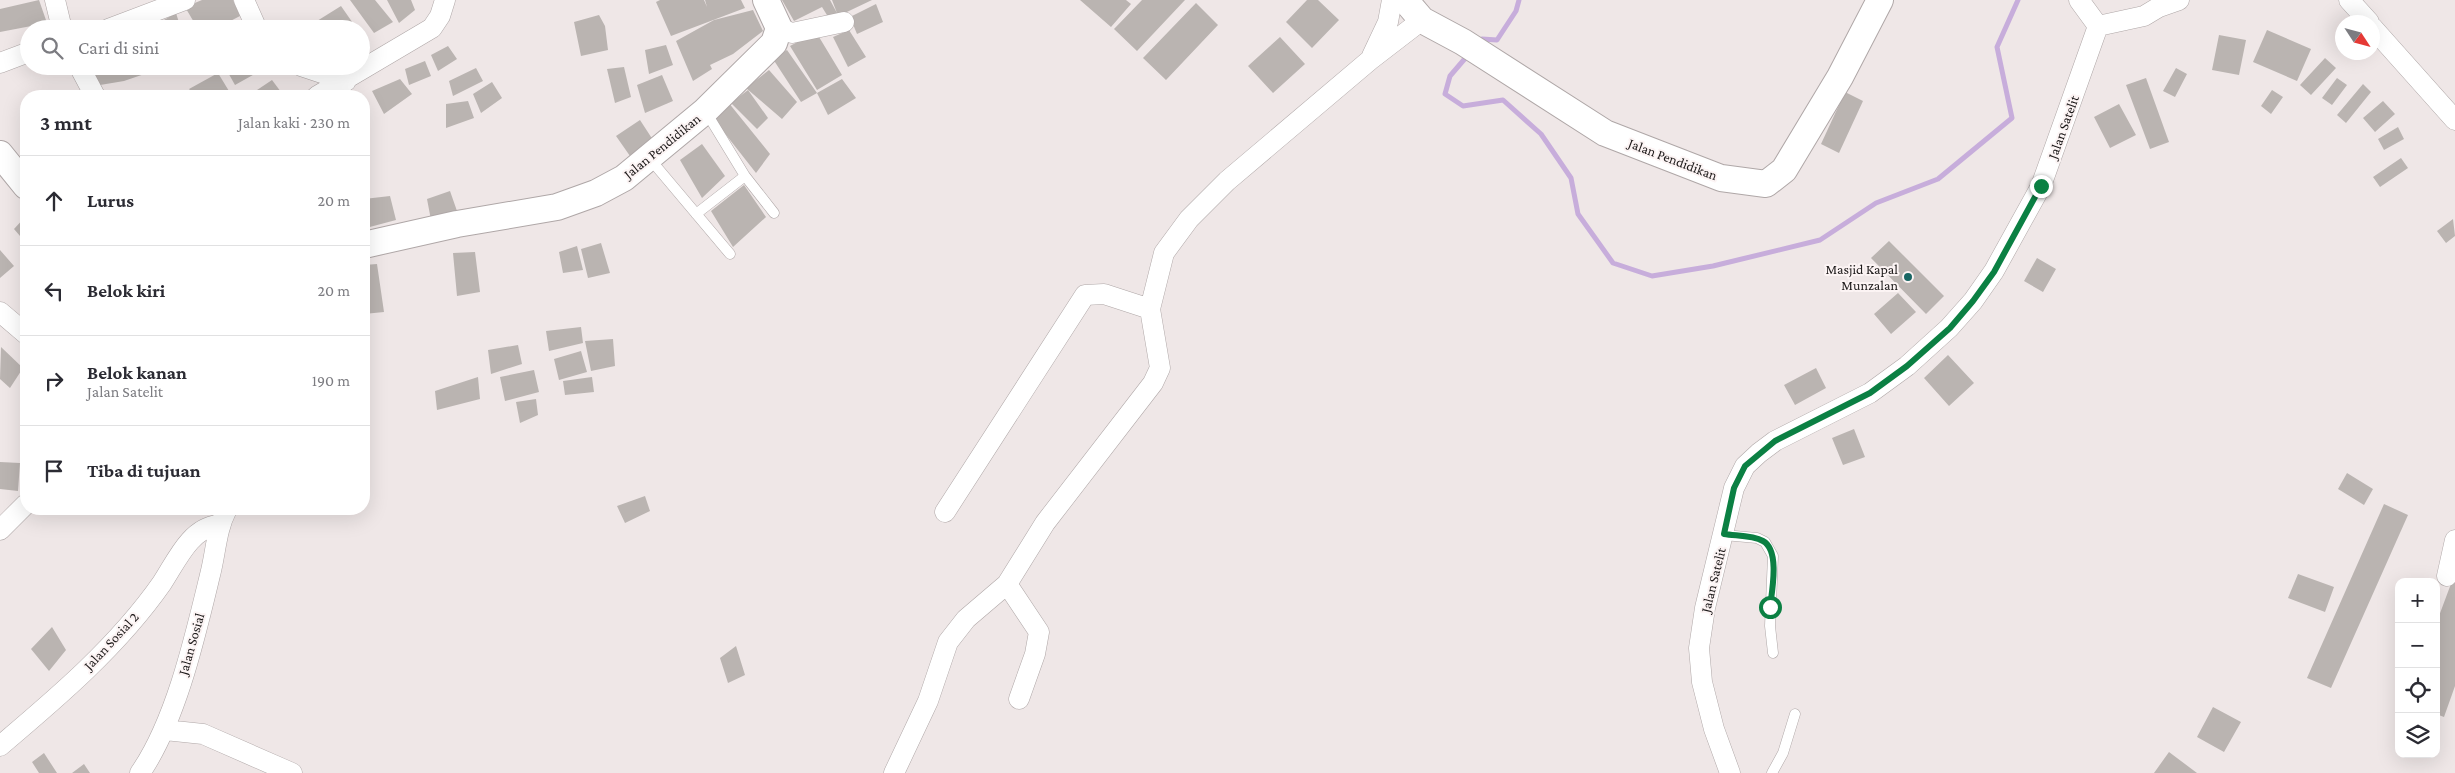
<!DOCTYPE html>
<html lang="id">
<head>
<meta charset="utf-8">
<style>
	body { margin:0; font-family:"Crimson Pro",serif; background:#f7f7f7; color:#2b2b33 }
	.controls { position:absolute; right:15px; bottom:15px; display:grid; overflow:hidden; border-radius:10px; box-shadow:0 5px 20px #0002 }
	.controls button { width:45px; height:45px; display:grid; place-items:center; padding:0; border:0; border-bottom:1px solid #e1e1e2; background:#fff; color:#2b2b33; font:25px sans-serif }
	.compass { position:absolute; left:2335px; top:15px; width:45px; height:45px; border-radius:50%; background:#fff; box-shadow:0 5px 20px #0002; rotate:126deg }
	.stop { position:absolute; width:15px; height:15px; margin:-11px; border:4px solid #0b8043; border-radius:50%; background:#fff }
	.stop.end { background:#0b8043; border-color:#fff; box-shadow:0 1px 5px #0008 }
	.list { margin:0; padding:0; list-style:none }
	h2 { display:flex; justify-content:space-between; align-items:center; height:65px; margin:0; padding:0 20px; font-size:21px }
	h2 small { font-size:16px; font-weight:400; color:#7c7c81 }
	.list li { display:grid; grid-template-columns:32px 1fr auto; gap:15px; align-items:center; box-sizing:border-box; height:90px; padding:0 20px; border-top:1px solid #e1e1e2 }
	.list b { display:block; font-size:19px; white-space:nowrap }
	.list p { margin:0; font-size:16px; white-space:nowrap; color:#7c7c81 }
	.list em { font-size:16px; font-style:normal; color:#7c7c81 }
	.icon { flex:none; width:28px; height:28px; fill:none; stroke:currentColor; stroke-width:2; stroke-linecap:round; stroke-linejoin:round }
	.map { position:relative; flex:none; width:2455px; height:773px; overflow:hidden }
	.search { position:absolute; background:#fff; box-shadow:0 5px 20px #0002; left:20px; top:20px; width:350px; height:55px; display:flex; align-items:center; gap:12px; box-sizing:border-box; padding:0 18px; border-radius:28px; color:#7c7c81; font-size:19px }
	.panel { position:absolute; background:#fff; box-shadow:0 5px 20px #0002; left:20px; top:90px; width:350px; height:425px; border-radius:20px }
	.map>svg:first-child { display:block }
</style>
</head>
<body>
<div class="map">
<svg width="2455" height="773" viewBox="0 0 2455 773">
	<rect width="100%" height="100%" fill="#efe7e7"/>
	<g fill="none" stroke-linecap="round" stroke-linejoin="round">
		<path stroke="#c7addb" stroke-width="5" d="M1478,43L1482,39L1497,40L1516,11L1519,0
			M1468,55L1450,76L1445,94L1463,106L1503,100L1541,134L1571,178L1578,214L1613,263L1652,276L1713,266L1820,240L1876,203L1938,179L2012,118L1997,47L2018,0"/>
	</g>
	<path fill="#bab4b1" d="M39,0L47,23L0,32V9Z
		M202,0H233L240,16L215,29H198L185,7Z
		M350,0H375L393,22L374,33Z
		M387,0H411L415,10L399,23Z
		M660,0H704L707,7L705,0H741L745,8L671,36L656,2Z
		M782,0H830L837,13L832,0H872L830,20L822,7L794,21Z
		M1080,0H1126L1131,4L1111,27Z
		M1142,0H1185L1137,51L1114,29Z
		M1307,0H1318L1339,20L1312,48L1286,22Z
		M1196,3L1218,25L1166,80L1143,58Z
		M876,4L883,22L857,34L850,17Z
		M341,6L357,29H322L317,21Z
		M753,10L763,31L733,54L710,65L712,69L693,81L676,41L714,20Z
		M176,13L181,29H149L157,24Z
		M599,15L605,26L608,50L581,56L574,22Z
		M849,30L866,57L848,67L833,37Z
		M2267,30L2311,49L2297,81L2253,62Z
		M816,32L842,75L817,90L790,46Z
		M2219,35L2246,40L2239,75L2212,70Z
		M1280,37L1305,64L1273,93L1248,66Z
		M666,45L673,65L649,74L645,50Z
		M448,46L457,59L438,71L431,55Z
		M787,50L817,93L842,79L856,98L828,115L817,93L801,102L773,59Z
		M2325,58L2336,68L2311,95L2300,85Z
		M425,61L431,76L409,85L405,69Z
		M88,66H161L162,68L124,81L94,86Z
		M231,66H269L235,85L226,69Z
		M624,67L631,97L615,103L607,69Z
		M476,68L483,81L453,96L449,81Z
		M2176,68L2187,74L2175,97L2163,91Z
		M769,70L797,102L782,119L746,88Z
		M218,73L232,96H195L189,89Z
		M662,75L673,101L645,113L637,85Z
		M2146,78L2169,142L2150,149L2126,85Z
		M2337,78L2347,85L2332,105L2322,98Z
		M400,79L412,94L384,114L372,91Z
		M272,80L284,96H248Z
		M492,82L502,98L481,113L473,94Z
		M2363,84L2371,92L2346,123L2337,115Z
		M748,90L768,118L757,129L731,103Z
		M2272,90L2283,97L2271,114L2261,106Z
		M1845,92L1863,101L1839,153L1821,144Z
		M468,101L474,118L446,128V104Z
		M2383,101L2395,114L2375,132L2363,118Z
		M728,102L770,154L756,173L712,117Z
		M2119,104L2136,135L2110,148L2094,117Z
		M640,120L653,140L630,156L616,136Z
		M2398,127L2404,139L2384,150L2378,139Z
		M702,144L725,176L702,198L680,160Z
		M2401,158L2408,168L2380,187L2373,177Z
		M744,185L766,217L733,247L711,211Z
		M450,191L457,211L431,220L427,199Z
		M390,196L396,220L366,228L364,199Z
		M26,216V243L14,229Z
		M2453,219L2455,236L2446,243L2437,231Z
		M1889,241L1944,296L1926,314L1871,258Z
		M601,243L610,273L588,278L581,249Z
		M577,246L583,270L563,273L559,252Z
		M0,250L14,266L0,278Z
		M475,252L480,292L457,296L453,253Z
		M2037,258L2056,269L2043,292L2024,281Z
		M377,264L384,312L364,314V265Z
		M1898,293L1916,312L1891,334L1874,314Z
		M581,327L583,343L549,351L546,331Z
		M613,339L615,366L591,371L585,341Z
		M518,345L522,364L491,374L488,350Z
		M1,347L23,368L10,388L0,379Z
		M581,351L587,372L559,380L554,359Z
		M1948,355L1974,383L1949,406L1924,378Z
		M1816,368L1826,388L1795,405L1784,385Z
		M534,370L539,392L505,401L500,377Z
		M478,377L480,399L437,410L435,391Z
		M592,377L594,392L565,395L563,381Z
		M536,399L538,415L520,423L516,402Z
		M1854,429L1865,457L1843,465L1832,438Z
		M0,462L20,463L18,491L0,489Z
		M2347,473L2373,489L2364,505L2338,489Z
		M645,496L650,511L625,523L617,506Z
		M2384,504L2408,515L2331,688L2307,678Z
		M2455,573V686L2444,717L2436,714V624Z
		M2298,574L2334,587L2325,612L2288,598Z
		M52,627L66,650L49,671L31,649Z
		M736,646L745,675L728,683L720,658Z
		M2213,707L2241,722L2224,752L2197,737Z
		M2169,752L2197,773H2154Z
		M44,753L57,773H39L32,762Z
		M84,764L90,773H72Z"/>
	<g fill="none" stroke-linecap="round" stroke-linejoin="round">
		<g stroke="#afa7a7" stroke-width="11">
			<path id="service" d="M706,112L745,176L774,213
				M650,159L730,254
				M696,214L745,176
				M1724,535L1757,538L1765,542L1773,556L1770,626L1773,653
				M1772,773L1783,753L1795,714"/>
		</g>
		<g stroke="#afa7a7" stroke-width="21">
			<path id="minor" d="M55,0L62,29
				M244,0L257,29
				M2349,0L2369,22
				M2098,26L2144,16L2159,7L2179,0
				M2372,27L2455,120
				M779,28L792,33L844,22
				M108,29L185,0
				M1372,56L1388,22L1392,0
				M0,63L29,52
				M79,66L95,96
				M301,66L346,81
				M317,96L432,28L440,16L445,0
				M0,312L26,334
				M945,512L1085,295L1104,294L1150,309
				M0,530L26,504
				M2447,576L2455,540
				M1007,584L1039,632L1035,654L1019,699
				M165,730L203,734L292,773
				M0,746C58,697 118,646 162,583C176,562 190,528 218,525
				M140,773C176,721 195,637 210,575C216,552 216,530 227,509
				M894,773L928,701L948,642L966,619L1007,584L1045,523L1153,383L1160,368L1150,309L1164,253L1189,219L1227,181L1370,60L1422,20
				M1730,773L1714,729L1702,682L1699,648L1705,608L1734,488L1745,466L1759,453L1775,441L1870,393L1907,366L1949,328L1973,301L1994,271L2041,186L2098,26L2079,0"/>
		</g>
		<g stroke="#afa7a7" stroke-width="28">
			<path id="tertiary" d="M1405,0L1422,20L1463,42L1605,133L1721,178L1766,184L1784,170L1840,77L1880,0
				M0,154L26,186
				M364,245L457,224L557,207L596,193L624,178L705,111L774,43L779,28L766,0"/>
		</g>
		<use href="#service" stroke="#fff" stroke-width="10"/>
		<use href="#minor" stroke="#fff" stroke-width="20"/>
		<use href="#tertiary" stroke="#fff" stroke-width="26"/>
	</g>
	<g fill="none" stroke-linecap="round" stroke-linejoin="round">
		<path stroke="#0b8043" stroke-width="6" d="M1770,607C1772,591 1780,550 1763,541C1752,535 1736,536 1724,534L1734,488L1745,466L1775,441L1870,393L1907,366L1950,328L1973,301L1994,272L2041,186"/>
	</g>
	<circle fill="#186663" stroke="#fcf4f4" stroke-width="2" cx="1908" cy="277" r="5"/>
	<g text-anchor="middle" stroke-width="4" stroke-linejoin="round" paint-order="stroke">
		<g font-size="14" fill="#1c1919" stroke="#fcf4f4">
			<text transform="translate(2063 127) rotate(-70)" y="5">Jalan Satelit</text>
			<text transform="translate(662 146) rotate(-39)" y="5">Jalan Pendidikan</text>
			<text transform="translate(1673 159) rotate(21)" y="5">Jalan Pendidikan</text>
			<text transform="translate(1713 580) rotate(-76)" y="5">Jalan Satelit</text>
			<text transform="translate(111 641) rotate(-47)" y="5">Jalan Sosial 2</text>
			<text transform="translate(191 644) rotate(-74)" y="5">Jalan Sosial</text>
		</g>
		<g font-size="14" fill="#1c1919" stroke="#fcf4f4" text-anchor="end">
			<text x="1898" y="274">Masjid Kapal<tspan x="1898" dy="16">Munzalan</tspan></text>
		</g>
	</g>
</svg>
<div class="controls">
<button>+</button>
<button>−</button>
<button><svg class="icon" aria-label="locate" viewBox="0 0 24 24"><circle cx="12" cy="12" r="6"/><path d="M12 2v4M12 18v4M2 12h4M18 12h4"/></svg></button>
<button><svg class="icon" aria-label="layers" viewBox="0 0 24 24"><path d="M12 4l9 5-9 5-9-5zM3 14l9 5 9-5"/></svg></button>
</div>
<svg class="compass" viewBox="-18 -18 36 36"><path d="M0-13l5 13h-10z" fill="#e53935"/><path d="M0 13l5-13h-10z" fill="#7c7c81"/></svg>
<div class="stop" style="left:1770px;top:607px"></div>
<div class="stop end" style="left:2041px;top:186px"></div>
<div class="search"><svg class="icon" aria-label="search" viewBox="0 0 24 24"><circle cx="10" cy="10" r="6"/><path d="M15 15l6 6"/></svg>Cari di sini</div>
<section class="panel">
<h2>3 mnt<small>Jalan kaki · 230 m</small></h2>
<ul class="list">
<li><svg class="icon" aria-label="ahead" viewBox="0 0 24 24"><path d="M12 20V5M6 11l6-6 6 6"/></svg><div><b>Lurus</b></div><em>20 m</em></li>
<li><svg class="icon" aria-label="left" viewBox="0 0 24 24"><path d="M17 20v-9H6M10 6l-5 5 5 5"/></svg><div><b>Belok kiri</b></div><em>20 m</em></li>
<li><svg class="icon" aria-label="right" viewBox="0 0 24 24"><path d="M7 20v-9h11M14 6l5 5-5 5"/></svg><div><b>Belok kanan</b><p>Jalan Satelit</p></div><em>190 m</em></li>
<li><svg class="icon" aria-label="arrive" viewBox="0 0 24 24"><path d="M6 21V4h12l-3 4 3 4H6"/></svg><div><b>Tiba di tujuan</b></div></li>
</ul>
</section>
</div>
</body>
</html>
